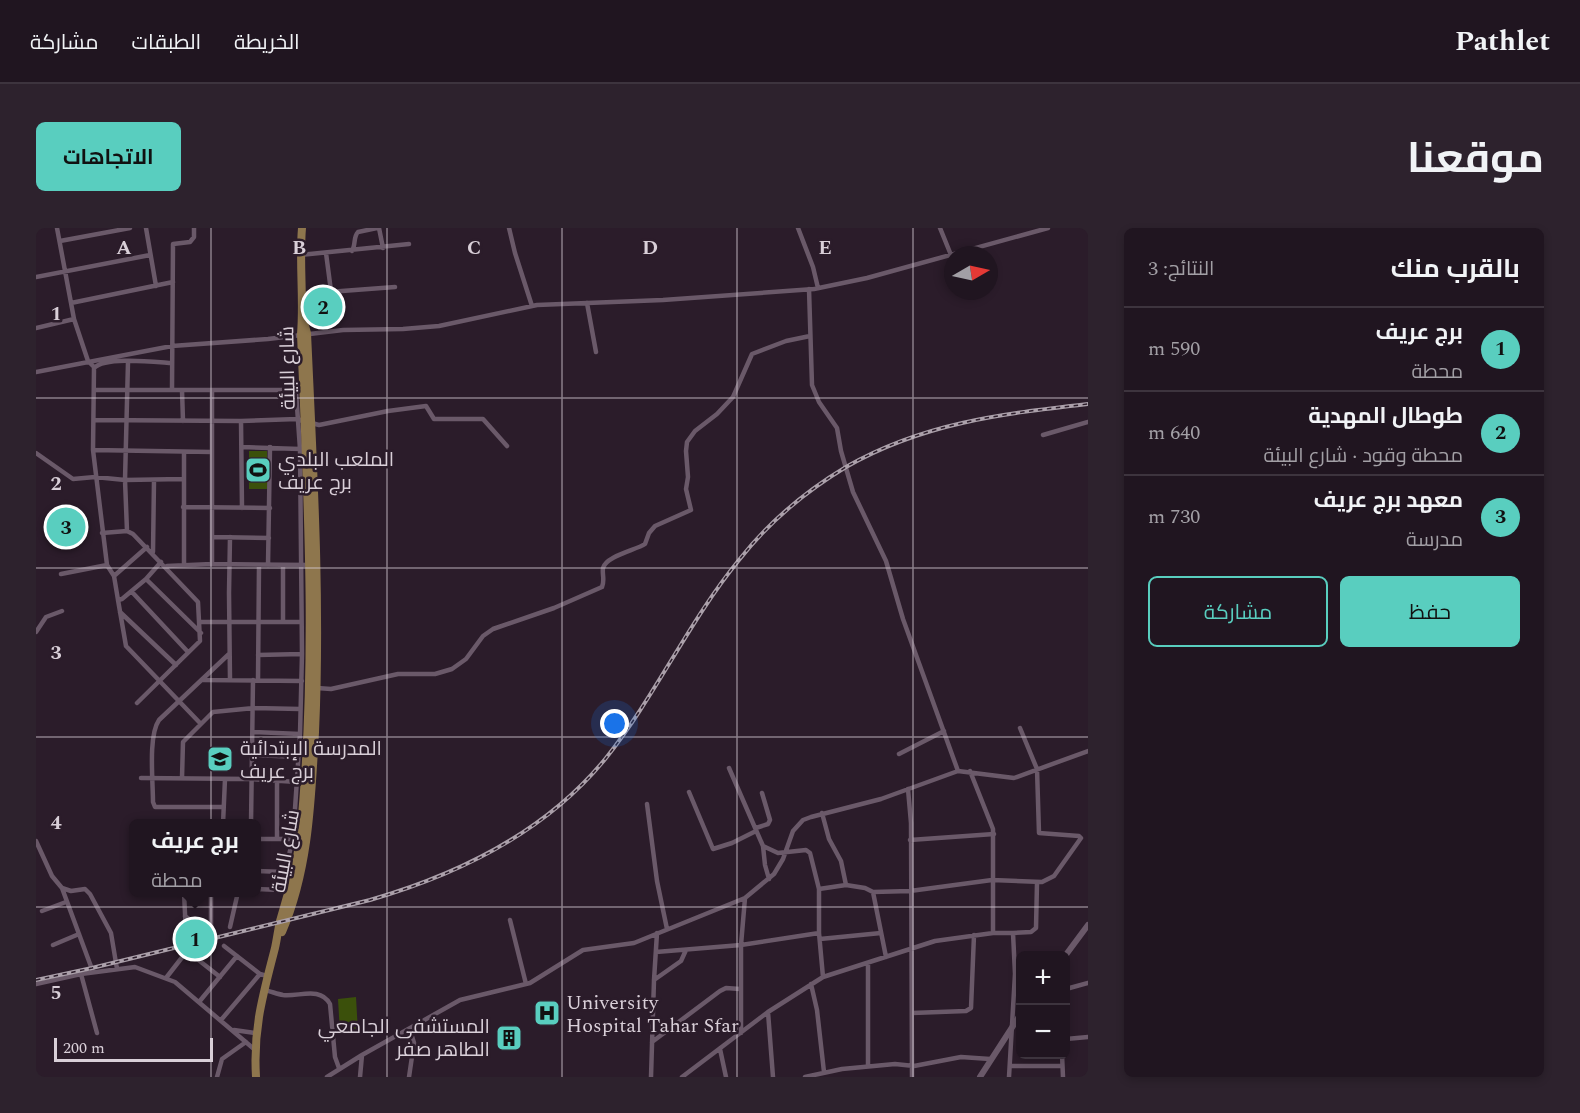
<!DOCTYPE html>
<html lang="ar">
<head>
<meta charset="utf-8">
<style>
	body { margin:0; font-family:Spectral,Cairo,serif; background:#2d222d; color:#f1f3f6; direction:rtl }
	.controls { position:absolute; right:18px; bottom:18px; display:grid; overflow:hidden; border-radius:9px; box-shadow:0 3px 9px #0003 }
	.controls button { width:54px; height:54px; display:grid; place-items:center; padding:0; border:0; border-bottom:2px solid #3d343e; background:#201520; color:#f1f3f6; font:30px sans-serif }
	.compass { position:absolute; left:908px; top:18px; width:54px; height:54px; border-radius:50%; background:#201520; box-shadow:0 3px 9px #0003; rotate:81deg }
	.scale { position:absolute; left:18px; bottom:15px; width:159px; box-sizing:border-box; padding-left:6px; border:3px solid #d9cfd8; border-top:0; font-size:16px; line-height:21px; white-space:nowrap; color:#d9cfd8; -webkit-text-stroke:4px #2b1c2a; paint-order:stroke }
	.you { position:absolute; left:579px; top:496px; width:21px; height:21px; margin:-15px; border:4px solid #fff; border-radius:50%; background:#1a73e8; box-shadow:0 0 0 9px #1a73e833 }
	.badge { display:grid; place-items:center; width:39px; height:39px; border-radius:50%; background:#59cebf; color:#111; font-size:20px; font-weight:700 }
	.pin { position:absolute; translate:-50% -50%; border:3px solid #fff; box-shadow:0 2px 6px #0006 }
	.popup { position:absolute; left:93px; top:591px; width:132px; height:78px; box-sizing:border-box; display:grid; place-content:center; border-radius:9px; background:#201520; filter:drop-shadow(0 2px 4px #0005); font-size:20px; white-space:nowrap; color:#a29fa5 }
	.popup b { font-size:22px; color:#f1f3f6 }
	.popup::after { content:''; position:absolute; left:50%; top:100%; margin-left:-12px; border:12px solid transparent; border-top-color:#201520 }
	.list { margin:0; padding:0; list-style:none }
	h2 { display:flex; justify-content:space-between; align-items:center; height:78px; margin:0; padding:0 24px; font-size:26px }
	h2 small { font-size:20px; font-weight:400; color:#a29fa5 }
	.list li { display:grid; grid-template-columns:39px 1fr auto; gap:18px; align-items:center; box-sizing:border-box; height:84px; padding:0 24px; border-top:2px solid #3d343e }
	.list b { display:block; font-size:22px; white-space:nowrap }
	.list p { margin:0; font-size:20px; white-space:nowrap; color:#a29fa5 }
	.list em { font-size:20px; font-style:normal; color:#a29fa5 }
	.actions { display:flex; gap:12px; padding:18px 24px }
	.actions a { flex:1; padding:14px 0; border:2px solid #59cebf; border-radius:9px; text-align:center; font-size:21px; color:#59cebf }
	.actions .main { background:#59cebf; color:#111 }
	.map { position:relative; flex:none; width:1052px; height:849px; overflow:hidden; direction:ltr; border-radius:9px }
	header { display:flex; align-items:center; gap:36px; box-sizing:border-box; height:84px; padding:0 30px; background:#201520; border-bottom:2px solid #3d343e }
	header strong { font-size:28px }
	nav { display:flex; gap:33px; margin-inline-start:auto; font-size:21px }
	.intro { display:flex; align-items:center; justify-content:space-between; box-sizing:border-box; height:144px; padding:0 36px }
	h1 { margin:0; font-size:42px }
	.button { padding:15px 27px; border-radius:9px; background:#59cebf; color:#111; font-size:21px; font-weight:700 }
	main { display:flex; gap:36px; padding:0 36px }
	aside { flex:1; background:#201520; border-radius:9px; box-shadow:0 3px 9px #0003 }
	.map>svg:first-child { display:block }
</style>
</head>
<body>
<header>
<strong>Pathlet</strong>
<nav><a>الخريطة</a><a>الطبقات</a><a>مشاركة</a></nav>
</header>
<div class="intro"><h1>موقعنا</h1><a class="button">الاتجاهات</a></div>
<main>
<aside>
<h2>بالقرب منك<small>النتائج: 3</small></h2>
<ul class="list">
<li><span class="badge">1</span><div><b>برج عريف</b><p>محطة</p></div><em>590 m</em></li>
<li><span class="badge">2</span><div><b>طوطال المهدية</b><p>محطة وقود · شارع البيئة</p></div><em>640 m</em></li>
<li><span class="badge">3</span><div><b>معهد برج عريف</b><p>مدرسة</p></div><em>730 m</em></li>
</ul>
<div class="actions"><a class="main">حفظ</a><a>مشاركة</a></div>
</aside>
<div class="map">
<svg width="1052" height="849" viewBox="0 0 1052 849">
	<rect width="100%" height="100%" fill="#2b1c2a"/>
	<path fill="#3b500b" d="M213,223H231V261H213Z
		M320,769L322,804L304,805L302,771Z"/>
	<g fill="none" stroke-linecap="round" stroke-linejoin="round">
		<path stroke="#6a5969" stroke-width="4.5" d="M21,0L38,91L52,133L58,139
			M110,0L120,58
			M343,0L347,20
			M473,0L479,25L496,78
			M762,0L777,39L782,60
			M904,0L915,27
			M24,13L94,0
			M316,23C320,17 317,9 322,4L341,0
			M290,25L295,63
			M264,27L373,16
			M0,49L114,27
			M773,61L776,157L783,174L801,200L805,223L817,264L850,333L867,391L922,543
			M266,66L359,59
			M35,75L137,54
			M551,75L560,124
			M0,100L38,91
			M0,144L136,118L232,111L307,102L367,101L403,98L501,77L627,72L778,61L831,50L1012,0
			M59,162H256L260,164L264,221L266,426L264,506L257,611L244,662
			M136,162L137,16L154,14L158,9V0
			M146,162L147,193
			M176,163V336
			M58,192L205,193L261,191L283,197L352,183L390,178L398,191H447L471,218
			M205,193L206,280
			M1007,207L1052,194
			M206,219L264,221
			M57,222L176,224
			M0,225L37,251L59,249L89,252L147,251
			M147,279L234,280
			M91,303L89,252L92,134
			M66,305L91,303L97,306L162,374L164,413L101,475
			M176,309L233,310
			M111,319L78,348L71,337L57,222L58,140C69,128 120,134 136,135
			M117,324L118,252
			M148,337V225
			M232,337L234,219
			M247,337V394
			M131,338L176,336L275,337
			M25,346L71,337
			M78,348L82,372L86,371L110,351L125,334
			M110,351L165,405
			M96,364L152,424
			M82,372L90,418L164,495
			M84,384L140,437
			M164,394H265
			M0,404L10,389L26,383
			M222,427L266,426
			M167,452L266,453
			M194,452L193,365L194,309
			M222,452L223,337
			M281,460L295,461L362,446H399L416,441L430,431L447,408L457,401L518,380L566,359C569,352 566,347 567,340C570,328 600,322 609,316L613,305L619,298L655,282L650,261L652,249L650,223L651,214L659,203L681,186L697,169L716,126L750,113L774,108
			M217,504L264,506
			M863,526L908,503
			M217,527L263,529
			M693,540L727,618L742,625L770,622L774,625L783,661V705L787,749
			M934,543L957,601V705
			M105,550L215,551L261,554
			M146,550L147,514L177,484L218,480L264,481
			M872,561L875,595L876,849
			M653,564L677,621L696,615L720,603
			M611,576L621,653L631,701
			M187,579H119L117,574C117,553 112,508 123,492L193,426
			M786,585L793,611L805,633L810,657
			M187,596L189,551
			M215,596L217,452
			M720,600L732,596L734,592L726,565
			M220,611H259
			M241,611V553
			M874,612L958,606
			M0,613L16,648L26,660L57,744
			M727,618L729,637L733,651
			M220,643L249,644
			M26,660L35,663L49,661L54,666L75,705L81,741
			M220,661L245,662
			M783,661L810,657L829,660L837,664L874,663L956,652L1006,654L1018,648L1045,610L1043,608L1003,605L1001,541L984,500
			M148,664L150,707
			M837,664L850,729
			M6,683L30,674
			M149,688L171,704H175V664
			M474,692L490,756
			M194,699L202,664
			M977,705L995,704L1000,700L1001,655
			M784,711L845,705
			M17,717L43,706
			M188,718L224,746
			M620,724L705,717L783,705
			M832,735V838
			M45,746L61,805
			M130,750L151,723L184,749
			M618,752L645,733L650,722
			M0,756L45,746L99,739L139,754L218,821
			M775,756L781,782L788,844
			M1030,761L1052,755
			M228,762C234,763 241,766 247,767C263,769 284,758 294,776L299,829L303,840
			M163,774L201,728
			M732,784L737,849
			M876,785L930,783L935,780L938,707
			M185,792L224,746L231,748
			M198,802L219,805
			M705,805V717L709,670
			M1030,811L1052,809
			M616,814L684,763L690,760L704,761
			M684,821L690,849
			M1026,826L1027,849
			M974,838H1026
			M181,849L186,831L210,814
			M291,849L326,827L424,772L494,755L547,722L598,715L709,670L738,646L747,631L757,603L767,592L775,589L845,571L922,543L978,550L1052,523
			M324,849L326,827
			M373,849L378,815L374,802
			M615,849L618,752L621,705
			M646,849L732,784L787,749L899,713L957,705H977L979,746L973,849
			M769,849L806,841L859,836L878,838L925,829L954,831"/>
		<path stroke="#6a5969" stroke-width="6" d="M1029,728L1052,697
			M944,849L984,787"/>
		<path stroke="#8e764d" stroke-width="8" d="M246,704C273,641 275,572 279,504C285,371 277,238 271,105L268,94
			M220,849C217,800 227,767 239,720C241,711 242,702 244,693C252,665 261,638 264,609C281,442 272,274 265,106C268,71 263,35 266,0"/>
		<g stroke="#aba0aa" stroke-width="4">
			<path id="rail" d="M0,752L56,740L334,672C424,646 510,604 570,530C620,467 653,393 703,332C732,295 770,263 810,239C887,195 965,186 1052,176"/>
		</g>
		<use href="#rail" stroke="#2b1c2a" stroke-width="1.5" stroke-dasharray="4.5" stroke-linecap="butt"/>
	</g>
	<path fill="none" stroke="#d9cfd8" stroke-width="1.5" stroke-opacity="0.55" d="M175,0V849M351,0V849M526,0V849M701,0V849M877,0V849M0,170H1052M0,340H1052M0,509H1052M0,679H1052"/>
	<defs>
		<g id="stadium-square" transform="scale(1.35)"><rect x="-9" y="-9" width="18" height="18" rx="4" fill="#59cebf" stroke="#2b1c2a"/><path d="M0-5a6.5 5 0 1 0 0 10a6.5 5 0 1 0 0-10ZM-3.5-1.8h7v3.6h-7Z" fill="#111"/></g>
		<g id="school-square" transform="scale(1.35)"><rect x="-9" y="-9" width="18" height="18" rx="4" fill="#59cebf" stroke="#2b1c2a"/><path d="M0-5L7-2L0 1L-7-2ZM-4 1L0 2.5L4 1V4Q0 6-4 4Z" fill="#111"/></g>
		<g id="hospital-square" transform="scale(1.35)"><rect x="-9" y="-9" width="18" height="18" rx="4" fill="#59cebf" stroke="#2b1c2a"/><path d="M-5-5h3v3.5h4V-5h3V5h-3V1.5h-4V5h-3Z" fill="#111"/></g>
		<g id="building-square" transform="scale(1.35)"><rect x="-9" y="-9" width="18" height="18" rx="4" fill="#59cebf" stroke="#2b1c2a"/><path d="M-4-6H4V6H1V3H-1V6H-4ZM-2.5-4.3h1.7v1.8h-1.7ZM.8-4.3h1.7v1.8H.8ZM-2.5-1h1.7V.8h-1.7ZM.8-1h1.7V.8H.8Z" fill="#111"/></g>
	</defs>
	<g fill-rule="evenodd">
		<use href="#stadium-square" x="222" y="242"/>
		<use href="#school-square" x="184" y="531"/>
		<use href="#hospital-square" x="511" y="785"/>
		<use href="#building-square" x="473" y="810"/>
	</g>
	<g text-anchor="middle" stroke-width="5" stroke-linejoin="round" paint-order="stroke">
		<g font-size="20" fill="#d9cfd8" stroke="#2b1c2a">
			<text transform="translate(251 140) rotate(-91)" y="7">شارع البيئة</text>
			<text transform="translate(249 623) rotate(-80)" y="7">شارع البيئة</text>
		</g>
		<g font-size="20" fill="#d9cfd8" stroke="#2b1c2a" text-anchor="start">
			<text x="242" y="238">الملعب البلدي<tspan x="242" dy="23">برج عريف</tspan></text>
			<text x="204" y="527">المدرسة الإبتدائية<tspan x="204" dy="23">برج عريف</tspan></text>
			<text x="530" y="781">University<tspan x="530" dy="23">Hospital Tahar Sfar</tspan></text>
			<text x="454" y="805" text-anchor="end">المستشفى الجامعي<tspan x="454" dy="23">الطاهر صفر</tspan></text>
		</g>
	</g>
	<g font-size="20" text-anchor="middle" font-weight="bold" fill="#d9cfd8" stroke="#2b1c2a" stroke-width="5" stroke-linejoin="round" paint-order="stroke">
		<text x="88" y="26">A</text>
		<text x="263" y="26">B</text>
		<text x="438" y="26">C</text>
		<text x="614" y="26">D</text>
		<text x="789" y="26">E</text>
		<text x="20" y="92">1</text>
		<text x="20" y="262">2</text>
		<text x="20" y="431">3</text>
		<text x="20" y="601">4</text>
		<text x="20" y="771">5</text>
	</g>
</svg>
<div class="controls">
<button>+</button>
<button>−</button>
</div>
<svg class="compass" viewBox="-18 -18 36 36"><path d="M0-13l5 13h-10z" fill="#e53935"/><path d="M0 13l5-13h-10z" fill="#a29fa5"/></svg>
<div class="scale">200 m</div>
<div class="you"></div>
<div class="pin badge" style="left:159px;top:711px">1</div>
<div class="popup"><b>برج عريف</b>محطة</div>
<div class="pin badge" style="left:287px;top:79px">2</div>
<div class="pin badge" style="left:30px;top:299px">3</div>
</div>
</main>
</body>
</html>
